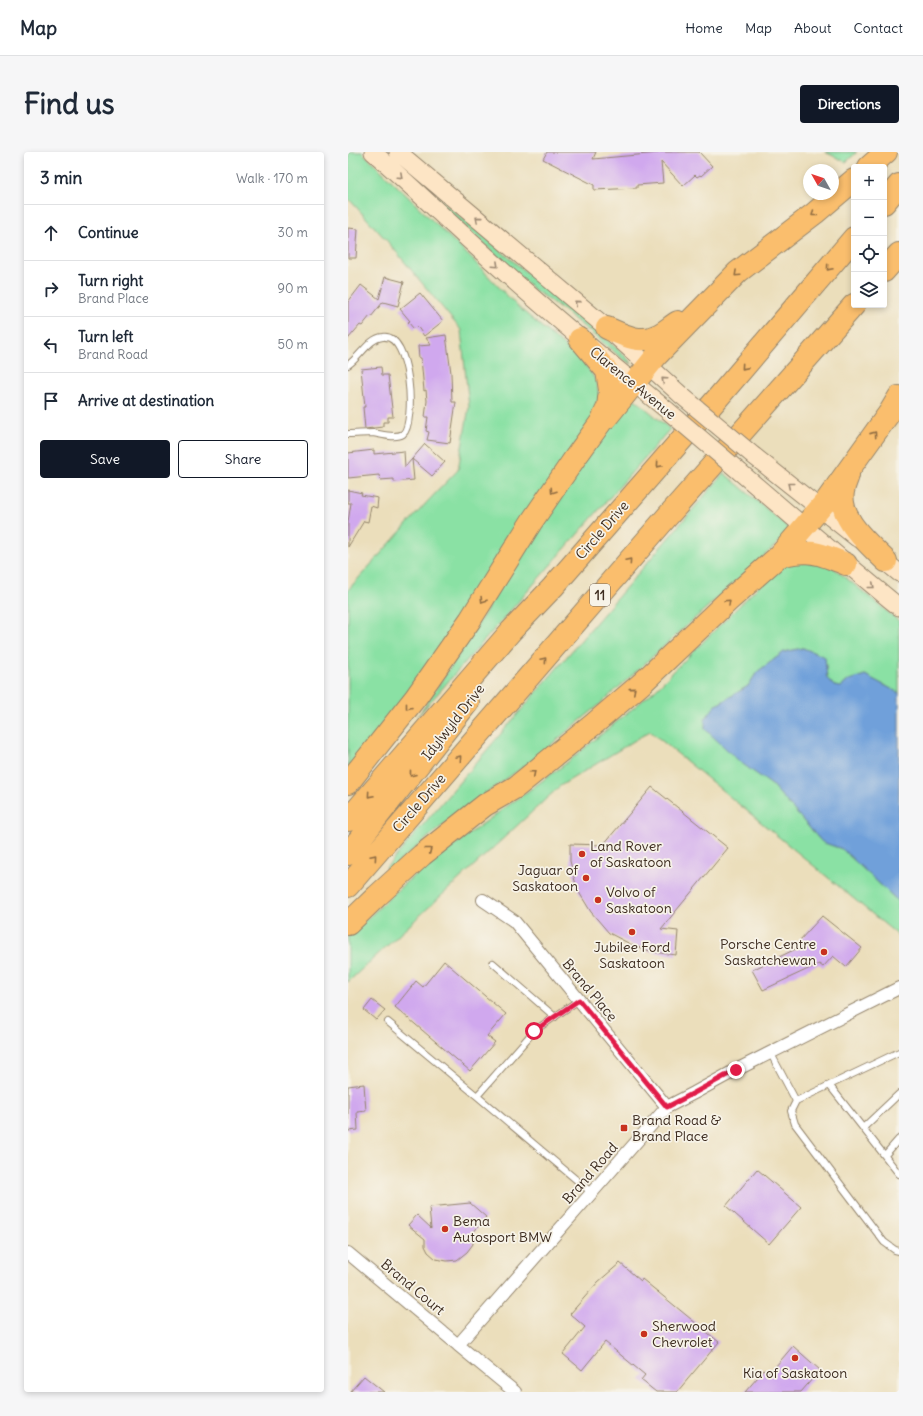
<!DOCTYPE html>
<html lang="en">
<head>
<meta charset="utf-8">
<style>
	body { margin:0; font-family:Delius,sans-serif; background:#f6f6f7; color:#1f2937 }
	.controls { position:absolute; right:12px; top:12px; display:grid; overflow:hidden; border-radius:4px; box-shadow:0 2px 6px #0003 }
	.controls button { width:36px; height:36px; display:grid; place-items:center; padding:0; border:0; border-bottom:1px solid #e0e1e3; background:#fff; color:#1f2937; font:20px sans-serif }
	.compass { position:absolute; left:455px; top:12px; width:36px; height:36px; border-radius:50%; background:#fff; box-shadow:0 2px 6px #0003; rotate:310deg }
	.stop { position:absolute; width:12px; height:12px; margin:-9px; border:3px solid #e11d48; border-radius:50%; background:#fff }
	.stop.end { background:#e11d48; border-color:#fff; box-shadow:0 1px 4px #0008 }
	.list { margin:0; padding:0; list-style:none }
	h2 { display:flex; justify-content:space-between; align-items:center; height:52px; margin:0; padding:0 16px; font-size:17px }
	h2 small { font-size:13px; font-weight:400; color:#747a83 }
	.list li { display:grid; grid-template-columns:26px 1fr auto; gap:12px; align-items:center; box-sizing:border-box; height:56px; padding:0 16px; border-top:1px solid #e0e1e3 }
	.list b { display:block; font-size:15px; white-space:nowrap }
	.list p { margin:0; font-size:13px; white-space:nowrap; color:#747a83 }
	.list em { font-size:13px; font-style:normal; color:#747a83 }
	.actions { display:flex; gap:8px; padding:12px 16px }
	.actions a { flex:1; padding:9px 0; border:1px solid #111827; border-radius:4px; text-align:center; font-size:14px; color:#111827 }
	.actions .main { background:#111827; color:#fff }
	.icon { flex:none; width:22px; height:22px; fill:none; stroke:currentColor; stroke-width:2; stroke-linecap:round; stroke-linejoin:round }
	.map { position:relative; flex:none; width:551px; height:1240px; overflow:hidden; border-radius:4px }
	header { display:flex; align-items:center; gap:24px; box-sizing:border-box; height:56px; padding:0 20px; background:#fff; border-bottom:1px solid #e0e1e3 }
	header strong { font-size:19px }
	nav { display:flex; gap:22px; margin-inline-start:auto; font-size:14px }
	.intro { display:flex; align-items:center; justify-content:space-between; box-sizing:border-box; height:96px; padding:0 24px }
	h1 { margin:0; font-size:28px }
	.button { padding:10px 18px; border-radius:4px; background:#111827; color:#fff; font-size:14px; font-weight:700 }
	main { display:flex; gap:24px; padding:0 24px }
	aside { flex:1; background:#fff; border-radius:4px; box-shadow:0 2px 6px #0003 }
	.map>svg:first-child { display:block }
</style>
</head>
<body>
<header>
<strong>Map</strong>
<nav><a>Home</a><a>Map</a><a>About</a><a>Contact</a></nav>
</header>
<div class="intro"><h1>Find us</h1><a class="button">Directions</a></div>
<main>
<aside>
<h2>3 min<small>Walk · 170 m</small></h2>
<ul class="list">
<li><svg class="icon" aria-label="ahead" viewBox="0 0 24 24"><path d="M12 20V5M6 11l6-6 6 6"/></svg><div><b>Continue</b></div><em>30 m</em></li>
<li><svg class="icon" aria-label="right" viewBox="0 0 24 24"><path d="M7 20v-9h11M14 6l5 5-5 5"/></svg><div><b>Turn right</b><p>Brand Place</p></div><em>90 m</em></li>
<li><svg class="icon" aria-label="left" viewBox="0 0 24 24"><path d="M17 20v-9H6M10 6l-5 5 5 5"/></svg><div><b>Turn left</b><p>Brand Road</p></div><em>50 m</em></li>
<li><svg class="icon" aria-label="arrive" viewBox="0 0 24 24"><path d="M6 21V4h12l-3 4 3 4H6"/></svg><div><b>Arrive at destination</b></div></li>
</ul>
<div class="actions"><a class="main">Save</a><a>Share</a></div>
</aside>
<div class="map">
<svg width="551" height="1240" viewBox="0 0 551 1240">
	<rect width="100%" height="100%" fill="#f7f3e8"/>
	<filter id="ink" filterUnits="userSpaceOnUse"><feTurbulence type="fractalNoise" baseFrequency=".025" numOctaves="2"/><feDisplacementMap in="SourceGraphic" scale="8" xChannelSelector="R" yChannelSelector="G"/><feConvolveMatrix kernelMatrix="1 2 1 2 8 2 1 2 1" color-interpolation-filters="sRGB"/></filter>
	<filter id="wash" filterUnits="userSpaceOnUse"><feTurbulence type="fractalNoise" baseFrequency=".012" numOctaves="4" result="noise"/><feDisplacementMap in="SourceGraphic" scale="16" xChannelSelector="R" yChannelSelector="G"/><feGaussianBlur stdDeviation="0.9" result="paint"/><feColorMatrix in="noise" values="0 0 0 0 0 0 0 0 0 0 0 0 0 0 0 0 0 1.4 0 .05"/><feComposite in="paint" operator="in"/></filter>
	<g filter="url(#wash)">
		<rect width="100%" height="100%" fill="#ebdebb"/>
		<path fill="#8ae1a4" stroke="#628661" d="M0,0H14L124,107L169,154L228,204C246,221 252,231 251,256L79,517L0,617V438L80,349L110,318L121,255L113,178L40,90L0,46Z
			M477,0H509L498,10Z
			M44,7L273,200L282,209L284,212L276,208L214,157L185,137Z
			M283,247L288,248L322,277L70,564L118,492L194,366Z
			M376,321L441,376L440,382L250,554L182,610L107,663L41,718L38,716Z
			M440,409L481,412L551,469V541L517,523L501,528L493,535L486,534L479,526L477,505L455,496L436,500L409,520L400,534L367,554L392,609L424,633L474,690L494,697L551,750V784L302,579L212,634L0,830V785L57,731L125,679L216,613L306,539L422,423Z"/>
		<path fill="#70a0da" stroke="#56657c" d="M455,496L477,505L479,526L486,534L493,535L501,528L517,523L551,541V750L494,697L474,690L424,633L392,610L357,577V567L367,554L400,534L409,520L436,500Z"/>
		<g id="blocks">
			<path fill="#d0a8ee" d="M199,0H248L245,7L311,1L310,0H351L364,14L353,24L352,23L349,25L347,23L335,34L313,10L315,31L289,33V36L246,38V33L195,7Z
				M0,76L10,77L8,106H0Z
				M37,125L56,130L50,154L35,150L23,165L22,164L14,174L12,173L0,187V150L13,133L31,147Z
				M72,141L95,169L76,184L69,174L66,177L60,170L62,169L52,157Z
				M98,183L103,221L104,250H108L102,291L79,288L81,280L78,279L80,265H77L79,249L78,238L76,239L73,206H71L70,194L83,193L78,186Z
				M33,215L34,223H40L45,265H40V270H35V275L17,277L15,255H17L13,217Z
				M77,292L97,310L84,324L64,307Z
				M26,298V302L56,299L57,315L64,307L66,328L46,330V327L32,328L31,323L0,326V301Z
				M0,338L14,341L13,343L30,346L29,356L23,354L20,370L16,369L0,395V370L3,351H0Z
				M304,635L380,696L313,777L330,779L328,803L305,800L284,793L261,781L243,760L229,737L222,709V692L255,693Z
				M474,764L514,796L498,815L485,804L475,815L471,812L415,838L404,818L454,794L451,789Z
				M96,809L158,862L139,884L147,890L122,919L47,855L68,829L75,835Z
				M24,848L37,858L28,868L16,858Z
				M16,932L18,959L9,960L10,978L0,979V934Z
				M409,1017L453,1055L421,1092L378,1054Z
				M122,1051L138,1065L124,1082L125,1092L119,1100L109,1108L99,1109L88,1107L80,1100L77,1094V1087L60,1073L69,1063L83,1076L81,1055Z
				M272,1111L293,1129L294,1127L371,1190L329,1240H308L293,1228L297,1223L257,1190L234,1218L215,1202L237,1175L222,1162L250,1130Z
				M445,1194L472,1218L453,1240H397L416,1218L421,1222Z
				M16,1224L36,1240H2Z"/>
		</g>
	</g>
	<g filter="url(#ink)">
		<use href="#blocks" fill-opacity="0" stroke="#93846c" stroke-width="1"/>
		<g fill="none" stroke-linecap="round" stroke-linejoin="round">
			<g stroke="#93846c" stroke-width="8">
				<path id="lane" d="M0,213C12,205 21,186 35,185C63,181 68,271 55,282C47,287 33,282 25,281C16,281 8,282 0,282
					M145,811L207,865
					M231,848L186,879L129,944L244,1041
					M40,870L129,944
					M422,900L448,949
					M551,900L448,949L443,959L447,972L536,1090L547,1098L551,1099
					M482,934L551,1022
					M515,976L551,942
					M537,1003L551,987"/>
			</g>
			<g stroke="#93846c" stroke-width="14">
				<path id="street" d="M135,748L166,769L319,955
					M0,1101L110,1193
					M167,1240L110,1193L319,955L346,941L388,918L551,836"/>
			</g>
			<g stroke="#93846c" stroke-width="19">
				<path id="secondary" d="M25,0C69,39 111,80 155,119C208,167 264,213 319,258
					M50,0L259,176L333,243
					M406,304L509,386
					M392,320C445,365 497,411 551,455
					M528,402L551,421"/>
			</g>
			<g stroke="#93846c" stroke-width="24">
				<path id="highway" d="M521,15L538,0
					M536,51L551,33
					M536,119L551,102
					M259,176C275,183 292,192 308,184C316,181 323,174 330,170
					M258,266L309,203L390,120L467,61L506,28
					M500,323C499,327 497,331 496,335C487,365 519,390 538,409
					M431,404C462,397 469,400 498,412
					M0,631L68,545L122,468L184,369L227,306L253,270L260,255L262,238L259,219L232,187
					M0,668L163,479L205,435L368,248L506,86
					M0,702L120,550
					M0,734L318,366L506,153
					M0,772L29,744L74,703L137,653L168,635L247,571L293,532L380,449L431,404L479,348L542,260L551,245"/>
			</g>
			<use href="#lane" stroke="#fff" stroke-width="6"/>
			<use href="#street" stroke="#fff" stroke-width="12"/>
			<use href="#secondary" stroke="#fde5c5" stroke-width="17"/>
			<use href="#highway" stroke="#fabe6d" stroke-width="22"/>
			<g stroke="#93846c" stroke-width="19" stroke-linecap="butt">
				<path id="secondary-bridge" d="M333,243L406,304
					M319,258L392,320"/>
			</g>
			<use href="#secondary-bridge" stroke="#fde5c5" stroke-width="17"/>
		</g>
		<defs><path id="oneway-chevron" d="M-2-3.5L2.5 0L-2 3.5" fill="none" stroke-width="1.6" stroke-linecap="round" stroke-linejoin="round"/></defs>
		<g stroke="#9c8872">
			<use href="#oneway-chevron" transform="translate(52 24) rotate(42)"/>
			<use href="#oneway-chevron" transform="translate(130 67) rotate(-140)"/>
			<use href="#oneway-chevron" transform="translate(148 113) rotate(43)"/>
			<use href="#oneway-chevron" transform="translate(229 151) rotate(-140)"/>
			<use href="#oneway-chevron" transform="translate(316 228) rotate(-138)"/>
			<use href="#oneway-chevron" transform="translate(442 333) rotate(-141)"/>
			<use href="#oneway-chevron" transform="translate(524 434) rotate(39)"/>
		</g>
		<g stroke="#916d42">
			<use href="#oneway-chevron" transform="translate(466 62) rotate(142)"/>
			<use href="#oneway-chevron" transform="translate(481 116) rotate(131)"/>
			<use href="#oneway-chevron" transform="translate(389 122) rotate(137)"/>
			<use href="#oneway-chevron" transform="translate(396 215) rotate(131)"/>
			<use href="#oneway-chevron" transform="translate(526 282) rotate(-55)"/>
			<use href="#oneway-chevron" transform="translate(311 313) rotate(131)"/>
			<use href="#oneway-chevron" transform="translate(205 339) rotate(124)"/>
			<use href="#oneway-chevron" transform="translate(281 409) rotate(-49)"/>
			<use href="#oneway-chevron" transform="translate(135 448) rotate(122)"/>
			<use href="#oneway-chevron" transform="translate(380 450) rotate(-43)"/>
			<use href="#oneway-chevron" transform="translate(196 508) rotate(-49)"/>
			<use href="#oneway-chevron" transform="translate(285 538) rotate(-41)"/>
			<use href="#oneway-chevron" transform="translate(60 555) rotate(128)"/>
			<use href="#oneway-chevron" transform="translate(111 606) rotate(-49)"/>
			<use href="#oneway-chevron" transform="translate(185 621) rotate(-40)"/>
			<use href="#oneway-chevron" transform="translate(64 622) rotate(128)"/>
			<use href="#oneway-chevron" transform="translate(22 643) rotate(131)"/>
			<use href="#oneway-chevron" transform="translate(81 698) rotate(-38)"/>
			<use href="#oneway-chevron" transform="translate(26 705) rotate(-49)"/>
		</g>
	</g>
	<g fill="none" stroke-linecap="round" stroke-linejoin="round" filter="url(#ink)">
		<path stroke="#e11d48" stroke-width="5" d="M186,879L231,848L319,955L346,941L388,918"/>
	</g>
	<g fill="#c8321e" stroke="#f7f3e8" stroke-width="1.5">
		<circle cx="234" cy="702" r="4"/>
		<circle cx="238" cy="726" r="4"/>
		<circle cx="250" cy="748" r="4"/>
		<circle cx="284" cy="780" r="4"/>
		<circle cx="476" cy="800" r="4"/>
		<rect x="272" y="972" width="8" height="8" rx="2"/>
		<circle cx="97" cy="1077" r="4"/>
		<circle cx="296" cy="1182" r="4"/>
		<circle cx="447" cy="1206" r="4"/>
	</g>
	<g text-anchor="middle" stroke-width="3.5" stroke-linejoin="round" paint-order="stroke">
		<rect fill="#f7f3e8" stroke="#73665b" stroke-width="1" x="242" y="432" width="20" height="22" rx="3"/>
		<g font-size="13" font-weight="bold" fill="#3b2a1e">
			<text x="252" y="448">11</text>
		</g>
		<g font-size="14" fill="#3b2a1e" stroke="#f7f3e8">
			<text transform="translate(285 231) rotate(39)" y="5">Clarence Avenue</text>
			<text transform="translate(254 378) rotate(-49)" y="5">Circle Drive</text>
			<text transform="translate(105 570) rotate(-52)" y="5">Idylwyld Drive</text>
			<text transform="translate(71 651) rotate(-49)" y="5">Circle Drive</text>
			<text transform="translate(242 838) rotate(50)" y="5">Brand Place</text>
			<text transform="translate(242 1021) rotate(-49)" y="5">Brand Road</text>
			<text transform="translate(65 1135) rotate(40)" y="5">Brand Court</text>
		</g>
		<g font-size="14" fill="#3b2a1e" stroke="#f7f3e8" text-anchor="start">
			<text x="242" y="699">Land Rover<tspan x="242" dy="16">of Saskatoon</tspan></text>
			<text x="230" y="723" text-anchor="end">Jaguar of<tspan x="230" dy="16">Saskatoon</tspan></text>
			<text x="258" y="745">Volvo of<tspan x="258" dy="16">Saskatoon</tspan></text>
			<text x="468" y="797" text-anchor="end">Porsche Centre<tspan x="468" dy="16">Saskatchewan</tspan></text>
			<text x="284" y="800" text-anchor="middle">Jubilee Ford<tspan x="284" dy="16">Saskatoon</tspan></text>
			<text x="284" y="973">Brand Road &amp;<tspan x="284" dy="16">Brand Place</tspan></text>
			<text x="105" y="1074">Bema<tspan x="105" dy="16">Autosport BMW</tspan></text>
			<text x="304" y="1179">Sherwood<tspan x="304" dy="16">Chevrolet</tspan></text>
			<text x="447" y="1226" text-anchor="middle">Kia of Saskatoon</text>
		</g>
	</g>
</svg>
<div class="controls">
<button>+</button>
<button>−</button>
<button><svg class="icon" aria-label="locate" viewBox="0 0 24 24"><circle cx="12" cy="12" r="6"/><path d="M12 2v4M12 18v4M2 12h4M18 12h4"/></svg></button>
<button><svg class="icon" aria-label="layers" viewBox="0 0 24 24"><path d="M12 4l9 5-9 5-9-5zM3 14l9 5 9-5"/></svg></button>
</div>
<svg class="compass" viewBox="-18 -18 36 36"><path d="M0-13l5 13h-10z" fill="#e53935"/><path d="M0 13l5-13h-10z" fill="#747a83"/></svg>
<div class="stop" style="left:186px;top:879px"></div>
<div class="stop end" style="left:388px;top:918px"></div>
</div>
</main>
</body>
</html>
